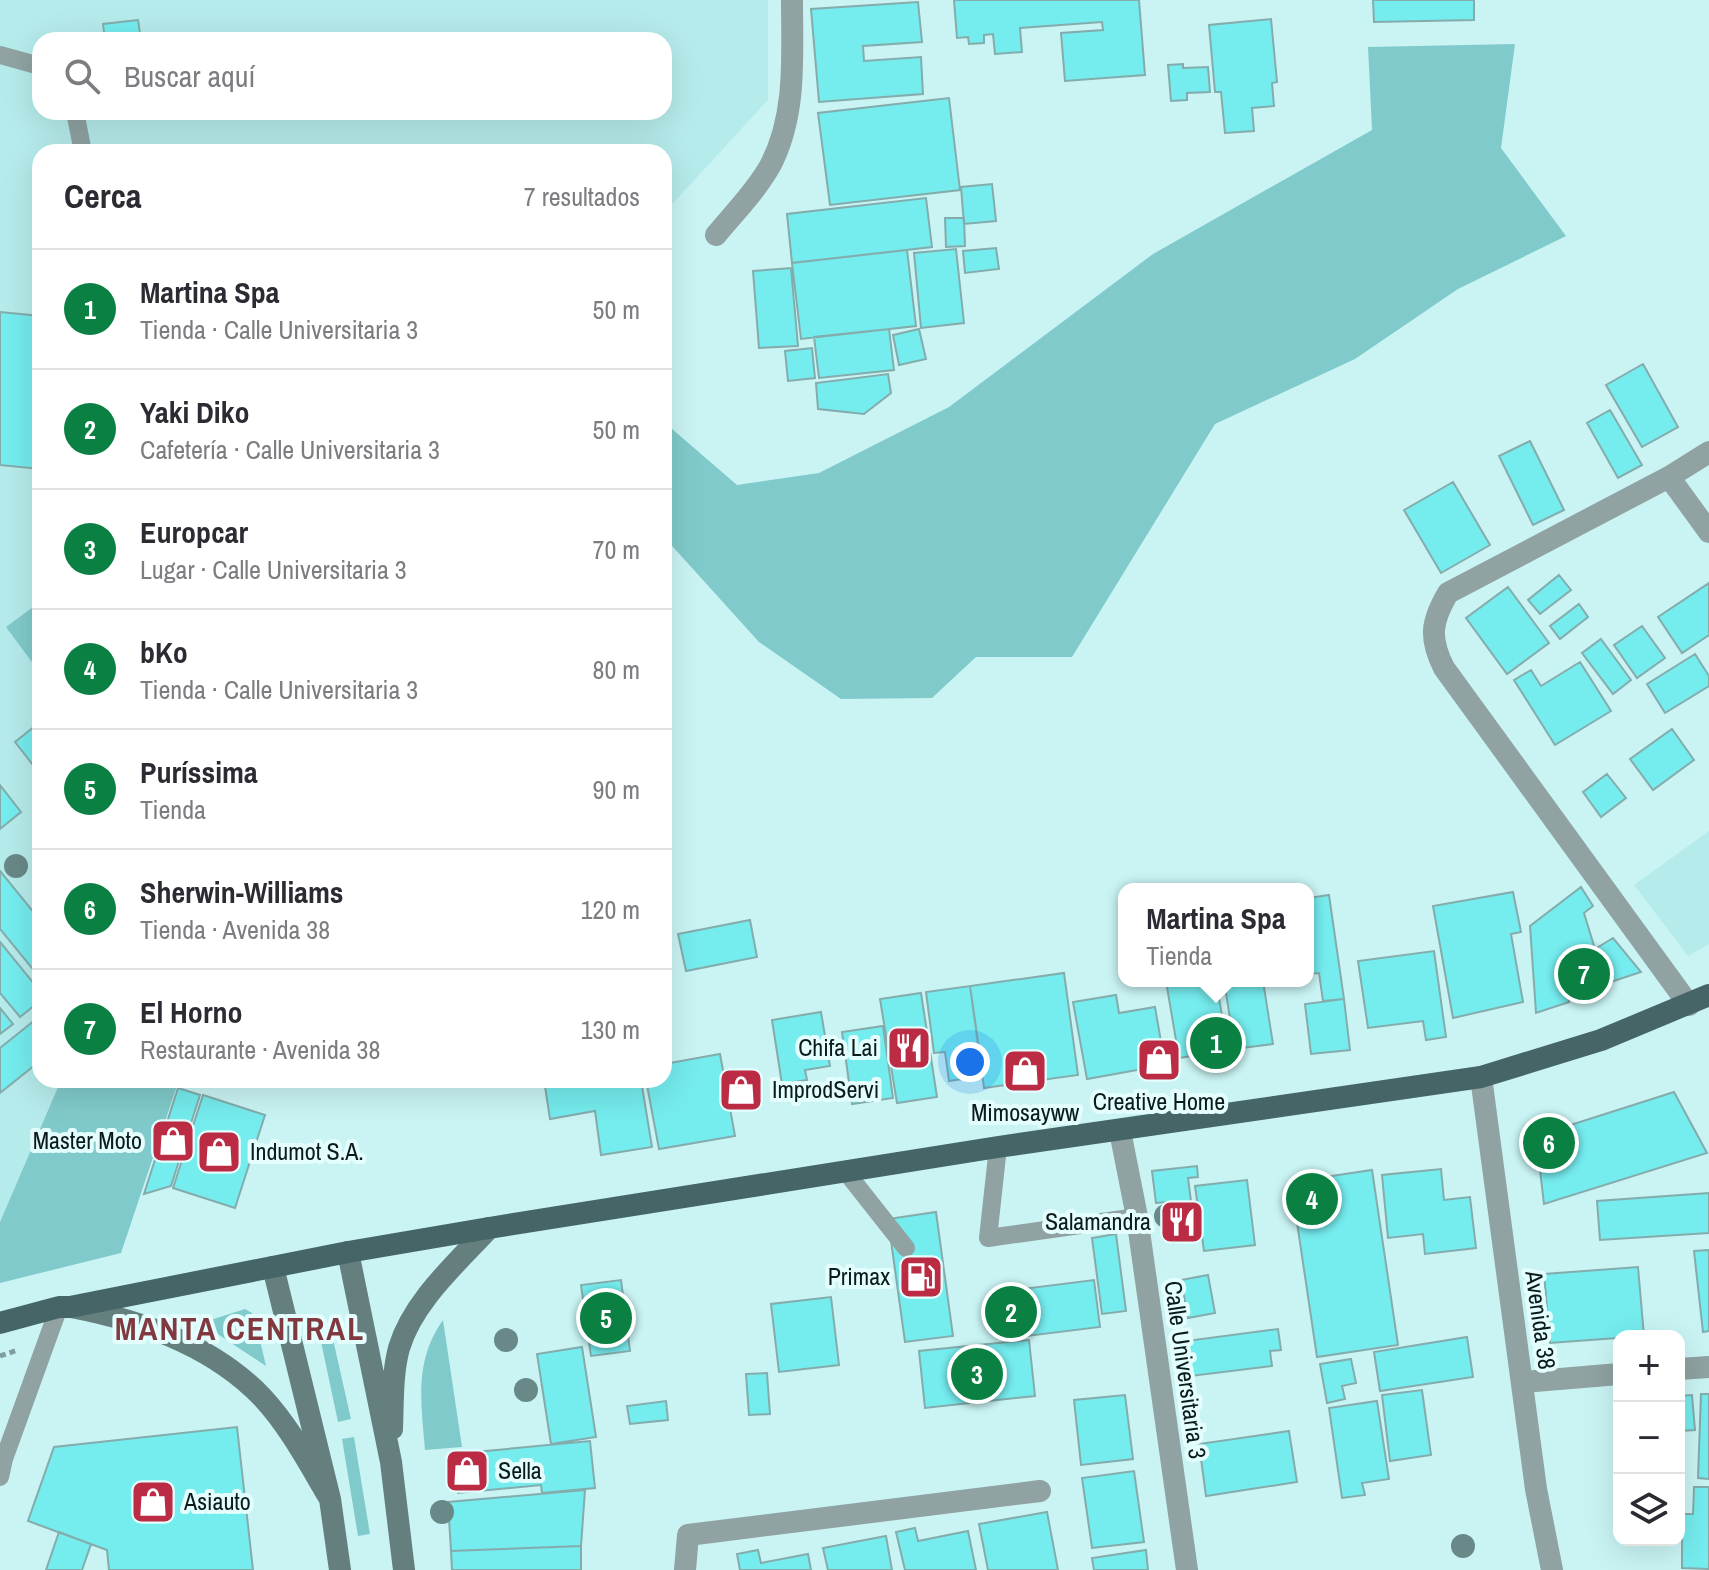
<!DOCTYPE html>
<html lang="es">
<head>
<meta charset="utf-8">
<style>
	body { margin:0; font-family:"Archivo Narrow",sans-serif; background:#f7f7f7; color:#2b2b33 }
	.controls { position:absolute; right:24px; bottom:24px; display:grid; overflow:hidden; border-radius:16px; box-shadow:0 8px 32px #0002 }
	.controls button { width:72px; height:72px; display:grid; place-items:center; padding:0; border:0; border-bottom:2px solid #e1e1e2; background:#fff; color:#2b2b33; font:40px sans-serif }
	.you { position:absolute; left:970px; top:1062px; width:28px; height:28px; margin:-20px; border:6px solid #fff; border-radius:50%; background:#1a73e8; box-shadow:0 0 0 12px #1a73e833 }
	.badge { display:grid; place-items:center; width:52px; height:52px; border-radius:50%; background:#0b8043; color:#fff; font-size:26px; font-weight:700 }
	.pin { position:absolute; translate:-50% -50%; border:4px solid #fff; box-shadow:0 2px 8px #0006 }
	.popup { position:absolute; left:1118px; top:883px; width:196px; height:104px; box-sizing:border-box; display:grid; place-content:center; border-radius:16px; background:#fff; filter:drop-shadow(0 2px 6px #0005); font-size:26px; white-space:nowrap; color:#7c7c81 }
	.popup b { font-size:30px; color:#2b2b33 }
	.popup::after { content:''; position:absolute; left:50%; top:100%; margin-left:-16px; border:16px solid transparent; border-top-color:#fff }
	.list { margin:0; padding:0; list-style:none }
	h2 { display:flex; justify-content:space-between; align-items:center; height:104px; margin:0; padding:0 32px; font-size:34px }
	h2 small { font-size:26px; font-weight:400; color:#7c7c81 }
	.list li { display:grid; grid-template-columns:52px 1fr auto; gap:24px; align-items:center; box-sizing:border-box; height:120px; padding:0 32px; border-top:2px solid #e1e1e2 }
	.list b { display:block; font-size:30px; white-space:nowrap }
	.list p { margin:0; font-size:26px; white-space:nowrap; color:#7c7c81 }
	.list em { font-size:26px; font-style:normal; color:#7c7c81 }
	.icon { flex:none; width:44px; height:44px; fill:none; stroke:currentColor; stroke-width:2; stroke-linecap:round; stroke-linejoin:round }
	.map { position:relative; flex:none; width:1709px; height:1570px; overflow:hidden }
	.search { position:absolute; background:#fff; box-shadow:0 8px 32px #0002; left:32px; top:32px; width:640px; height:88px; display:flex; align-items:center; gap:20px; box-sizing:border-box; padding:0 28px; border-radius:24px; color:#7c7c81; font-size:30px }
	.panel { position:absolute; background:#fff; box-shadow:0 8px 32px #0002; left:32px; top:144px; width:640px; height:944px; border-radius:24px }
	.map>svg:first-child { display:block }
</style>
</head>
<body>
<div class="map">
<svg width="1709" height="1570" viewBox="0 0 1709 1570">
	<rect width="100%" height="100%" fill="#caf4f4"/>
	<path fill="#b6ebeb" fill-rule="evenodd" d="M0,0H768V100L664,213V152H40V1080H61L0,1222ZM40,40H664V112H40Z
		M1709,831V944L1688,956L1634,885Z"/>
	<path fill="#81cacb" d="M1515,44L1501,148L1566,236L1458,289L1355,359L1215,424L1072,657H976L932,698L841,699L759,642L664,537V422L737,485L819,473L949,407L1153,254L1372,130L1368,47Z
		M40,602V673L6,627Z
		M61,1080H179L121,1253L0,1283V1222Z
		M245,1309L252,1313L255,1319L266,1366L201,1323Z
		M443,1320L462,1447L425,1450C421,1402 414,1361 443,1320Z
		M332,1335L351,1419L338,1422L320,1337Z
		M354,1437L370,1534L358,1536L342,1439Z"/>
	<path fill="#75ecee" stroke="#84acac" stroke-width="2" d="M954,0H1139L1145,75L1065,81L1061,33L1103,30L1102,22L1020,28L1022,52L995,54L993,34L984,35V43L969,44L968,37L957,38Z
		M1373,0H1474V20L1374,22Z
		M918,2L922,42L863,46L864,61L921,57L923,94L819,102L811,9Z
		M1271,19L1277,82L1272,83L1274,106L1252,108L1254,131L1225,133L1221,92H1215L1209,25Z
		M138,20L141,40H105L103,24Z
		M1183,64V68L1208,67L1210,92L1187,93V100L1171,101L1168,65Z
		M949,98L960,190L830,205L818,113Z
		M992,184L996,221L964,224L961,187Z
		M926,198L932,247L792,263L787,214Z
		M945,218H964L965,246L946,247Z
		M996,248L999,269L965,273L963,251Z
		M956,249L964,323L921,328L914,253Z
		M907,250L916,326L801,339L792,263Z
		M791,268L798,346L759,348L753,271Z
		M0,312L40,316V469L0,465Z
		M889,329L894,370L819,378L814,337Z
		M919,329L926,359L899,365L893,335Z
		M812,348L815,378L788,381L785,351Z
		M1643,364L1678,427L1642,447L1606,385Z
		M888,374L891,393L864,414L818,409L816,383Z
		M1610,410L1642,465L1618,478L1587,423Z
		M1530,441L1564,510L1533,525L1499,456Z
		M1453,482L1490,545L1441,573L1404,510Z
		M1559,575L1571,590L1540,614L1528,600Z
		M1709,583V635L1682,653L1658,617Z
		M1508,587L1549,643L1507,674L1466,618Z
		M1579,604L1588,617L1560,639L1550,626Z
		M1642,626L1665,658L1637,678L1614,645Z
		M1601,639L1631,680L1613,694L1582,653Z
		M1695,654L1709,676V686L1665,713L1647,684Z
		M1580,662L1611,711L1555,745L1514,680L1531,670L1541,686Z
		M40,722V774L15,742Z
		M1672,729L1694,760L1653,790L1630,759Z
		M1607,774L1626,798L1601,817L1583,792Z
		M0,785L21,812L0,829Z
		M0,871L40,920V978L0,929Z
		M1581,887L1593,906L1584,913L1595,949L1613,938L1641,972L1568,996L1569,1002L1536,1013L1530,926Z
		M1513,892L1521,932L1511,934L1523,1002L1453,1018L1433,906Z
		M1329,895L1344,999L1323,1001L1319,973L1308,974V898Z
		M750,920L757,957L686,971L678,934Z
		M0,942L40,991V1001L20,1017L0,993Z
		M1434,951L1446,1037L1426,1040L1423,1021L1368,1028L1358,961Z
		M1064,973L1078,1075L984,1088L970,986Z
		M1166,981H1216L1228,1050L1179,1058Z
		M1224,981H1263L1273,1044L1235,1049Z
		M970,986L983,1076L949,1081L945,1052L934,1053L926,992Z
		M921,993L937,1097L897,1103L880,999Z
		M1116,995L1119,1013L1155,1007L1165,1065L1087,1079L1073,1002Z
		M1344,999L1350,1050L1311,1054L1305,1004Z
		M0,1008L13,1024L0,1034Z
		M821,1012L830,1066L805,1070L807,1080L782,1084L772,1020Z
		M40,1016V1061L0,1093V1048Z
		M883,1026L893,1098L852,1104L842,1032Z
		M720,1054L735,1136L659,1149L646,1080H664V1064Z
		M544,1080H641L652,1147L601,1155L595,1111L550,1119Z
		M178,1088L200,1095L171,1186L144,1194Z
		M1674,1092L1707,1153L1544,1204L1536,1136Z
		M203,1095L265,1115L235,1208L173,1188Z
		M1197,1166L1198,1177L1188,1178L1196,1240L1173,1243L1168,1202L1156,1203L1152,1171Z
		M1441,1169L1444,1200L1470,1197L1476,1248L1425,1254L1423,1234L1388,1238L1382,1175Z
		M1372,1170L1398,1345L1317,1357L1291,1182Z
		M1247,1180L1255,1245L1204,1251L1195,1186Z
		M1709,1193V1233L1600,1240L1597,1201Z
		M936,1212L953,1336L905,1342L888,1219Z
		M1116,1234L1126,1311L1102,1314L1092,1238Z
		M1709,1250V1331L1703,1332L1694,1251Z
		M1638,1267L1644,1336L1550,1343L1544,1274Z
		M1208,1275L1215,1313L1188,1318L1181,1280Z
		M621,1280L630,1351L591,1356L581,1285Z
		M1094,1280L1100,1327L1027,1336L1022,1289Z
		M1018,1289L1023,1335L1002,1338L998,1293Z
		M831,1297L839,1365L779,1372L771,1304Z
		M1278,1329L1281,1350L1270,1351L1272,1366L1191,1376L1186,1341Z
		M1467,1337L1473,1377L1380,1391L1374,1352Z
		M1029,1340L1035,1396L925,1408L919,1351Z
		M582,1347L596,1437L551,1444L537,1354Z
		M1351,1359L1356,1383L1342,1386L1345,1399L1327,1403L1320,1364Z
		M767,1373L770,1414L749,1415L746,1374Z
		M1422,1390L1431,1455L1390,1461L1382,1395Z
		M1701,1394H1709V1479L1698,1478Z
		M1125,1395L1133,1459L1081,1465L1074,1400Z
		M1692,1395L1695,1430L1680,1431L1681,1450H1679V1396Z
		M666,1401L668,1420L630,1424L627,1406Z
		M1377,1401L1389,1479L1362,1483L1365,1495L1342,1498L1329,1408Z
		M237,1427L253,1570H109L107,1550L28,1521L54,1447Z
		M1289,1431L1297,1482L1206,1496L1199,1444Z
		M590,1441L595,1488L542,1493L541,1485L458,1493L454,1454Z
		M1134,1471L1144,1542L1092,1548L1082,1478Z
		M1694,1487H1709V1569L1682,1568V1514H1693Z
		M585,1490L581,1546L451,1551L448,1502Z
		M1047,1512L1058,1570H988L979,1524Z
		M915,1528L918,1541L968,1531L976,1570H905L896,1532Z
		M59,1532L91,1544L82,1570H46Z
		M886,1536L892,1570H828L823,1548Z
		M581,1546V1570H452L451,1551Z
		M758,1550L761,1563L808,1554L811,1570H740L737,1554Z
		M1146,1550L1148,1570H1094L1092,1558Z"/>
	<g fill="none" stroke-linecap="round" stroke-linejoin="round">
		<path stroke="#7e9e9e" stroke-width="5" stroke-dasharray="6 4" stroke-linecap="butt" d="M0,1356L18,1350"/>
		<path stroke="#90a2a2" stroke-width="18" d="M0,55L40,66
			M75,112L83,152
			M998,1147L988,1238L1137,1217
			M846,1172L906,1248
			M0,1477L4,1459L59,1307"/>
		<path stroke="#90a2a2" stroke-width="22" d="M716,235C734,213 756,191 770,166C797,115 792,56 792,0
			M1669,477L1709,532
			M1689,1005L1444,668C1429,638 1431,622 1448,593L1669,477L1709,452
			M1679,1369L1709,1367
			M1523,1382L1619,1374
			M685,1570L688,1535L1040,1491"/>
		<path stroke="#90a2a2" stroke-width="22" d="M1481,1077L1536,1489L1552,1570
			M1120,1131L1137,1217L1187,1570"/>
		<path stroke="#657e7e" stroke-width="22" d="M348,1252L391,1462L404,1570
			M273,1267L330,1499L340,1570
			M71,1307C140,1320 212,1345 262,1397C290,1427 309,1464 330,1499
			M392,1429C393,1403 392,1374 399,1348C413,1301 457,1263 489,1228"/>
		<path stroke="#456566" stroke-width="22" d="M0,1323L59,1307H70L348,1252L489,1228L998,1147L1481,1077L1601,1040L1709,995"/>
	</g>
	<g fill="#698888">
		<circle cx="16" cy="866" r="12"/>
		<circle cx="1166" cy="1216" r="12"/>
		<circle cx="506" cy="1340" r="12"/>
		<circle cx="526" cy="1390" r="12"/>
		<circle cx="442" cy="1512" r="12"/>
		<circle cx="1463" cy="1546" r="12"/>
	</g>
	<defs>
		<g id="restaurant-square" transform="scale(2.3)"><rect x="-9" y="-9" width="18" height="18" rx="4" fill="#bc2b44" stroke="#e4fefe"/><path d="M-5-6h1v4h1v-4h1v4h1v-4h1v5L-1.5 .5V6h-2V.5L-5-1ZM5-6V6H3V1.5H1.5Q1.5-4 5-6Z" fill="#fff"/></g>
		<g id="shop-square" transform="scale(2.3)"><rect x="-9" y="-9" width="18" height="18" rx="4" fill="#bc2b44" stroke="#e4fefe"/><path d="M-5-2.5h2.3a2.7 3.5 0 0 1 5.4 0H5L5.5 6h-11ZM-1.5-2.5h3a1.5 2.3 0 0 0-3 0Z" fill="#fff"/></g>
		<g id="fuel-square" transform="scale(2.3)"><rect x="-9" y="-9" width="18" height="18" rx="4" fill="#bc2b44" stroke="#e4fefe"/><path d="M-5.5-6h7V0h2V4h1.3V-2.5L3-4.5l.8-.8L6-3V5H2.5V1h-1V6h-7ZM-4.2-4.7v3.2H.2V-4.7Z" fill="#fff"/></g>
	</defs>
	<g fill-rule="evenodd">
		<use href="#restaurant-square" x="909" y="1048"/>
		<use href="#shop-square" x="1159" y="1060"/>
		<use href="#shop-square" x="1025" y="1071"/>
		<use href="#shop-square" x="741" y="1090"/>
		<use href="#shop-square" x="173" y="1141"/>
		<use href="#shop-square" x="219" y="1152"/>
		<use href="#restaurant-square" x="1182" y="1222"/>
		<use href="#fuel-square" x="921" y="1277"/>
		<use href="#shop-square" x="467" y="1471"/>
		<use href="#shop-square" x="153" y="1502"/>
	</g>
	<g text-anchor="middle" stroke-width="8" stroke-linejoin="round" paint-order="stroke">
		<g font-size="24" fill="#0b1b1b" stroke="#e4fefe" text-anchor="end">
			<text x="878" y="1056">Chifa Lai</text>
			<text x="772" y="1098" text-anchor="start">ImprodServi</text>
			<text x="1159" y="1110" text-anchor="middle">Creative Home</text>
			<text x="1025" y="1121" text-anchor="middle">Mimosayww</text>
			<text x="142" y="1149">Master Moto</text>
			<text x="250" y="1160" text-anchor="start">Indumot S.A.</text>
			<text x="1151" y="1230">Salamandra</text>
			<text x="890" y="1285">Primax</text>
			<text x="498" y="1479" text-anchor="start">Sella</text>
			<text x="184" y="1510" text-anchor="start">Asiauto</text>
		</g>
		<g font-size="24" fill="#0b1b1b" stroke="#e4fefe">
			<text transform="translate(1540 1320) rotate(82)" y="8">Avenida 38</text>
			<text transform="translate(1185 1370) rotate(82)" y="8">Calle Universitaria 3</text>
		</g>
		<g font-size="32" font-weight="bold" letter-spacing="2" fill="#81393f" stroke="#e4fefe">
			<text x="240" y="1340">MANTA CENTRAL</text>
		</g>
	</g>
</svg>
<div class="controls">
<button>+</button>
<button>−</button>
<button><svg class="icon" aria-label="layers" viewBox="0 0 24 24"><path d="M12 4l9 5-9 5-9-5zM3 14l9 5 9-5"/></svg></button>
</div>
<div class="you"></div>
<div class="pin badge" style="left:1216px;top:1043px">1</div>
<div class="popup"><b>Martina Spa</b>Tienda</div>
<div class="pin badge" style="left:1011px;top:1312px">2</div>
<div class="pin badge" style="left:977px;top:1374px">3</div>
<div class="pin badge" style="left:1312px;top:1199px">4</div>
<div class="pin badge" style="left:606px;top:1318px">5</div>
<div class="pin badge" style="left:1549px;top:1143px">6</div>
<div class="pin badge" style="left:1584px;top:974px">7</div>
<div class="search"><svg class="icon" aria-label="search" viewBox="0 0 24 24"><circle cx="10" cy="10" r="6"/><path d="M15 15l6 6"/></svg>Buscar aquí</div>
<section class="panel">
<h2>Cerca<small>7 resultados</small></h2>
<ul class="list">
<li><span class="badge">1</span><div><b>Martina Spa</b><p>Tienda · Calle Universitaria 3</p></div><em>50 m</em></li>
<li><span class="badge">2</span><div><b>Yaki Diko</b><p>Cafetería · Calle Universitaria 3</p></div><em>50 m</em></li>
<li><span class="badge">3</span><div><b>Europcar</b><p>Lugar · Calle Universitaria 3</p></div><em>70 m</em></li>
<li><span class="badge">4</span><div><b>bKo</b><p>Tienda · Calle Universitaria 3</p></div><em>80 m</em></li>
<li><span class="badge">5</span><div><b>Puríssima</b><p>Tienda</p></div><em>90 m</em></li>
<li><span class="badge">6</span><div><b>Sherwin-Williams</b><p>Tienda · Avenida 38</p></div><em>120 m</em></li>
<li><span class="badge">7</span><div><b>El Horno</b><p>Restaurante · Avenida 38</p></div><em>130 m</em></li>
</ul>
</section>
</div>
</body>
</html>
